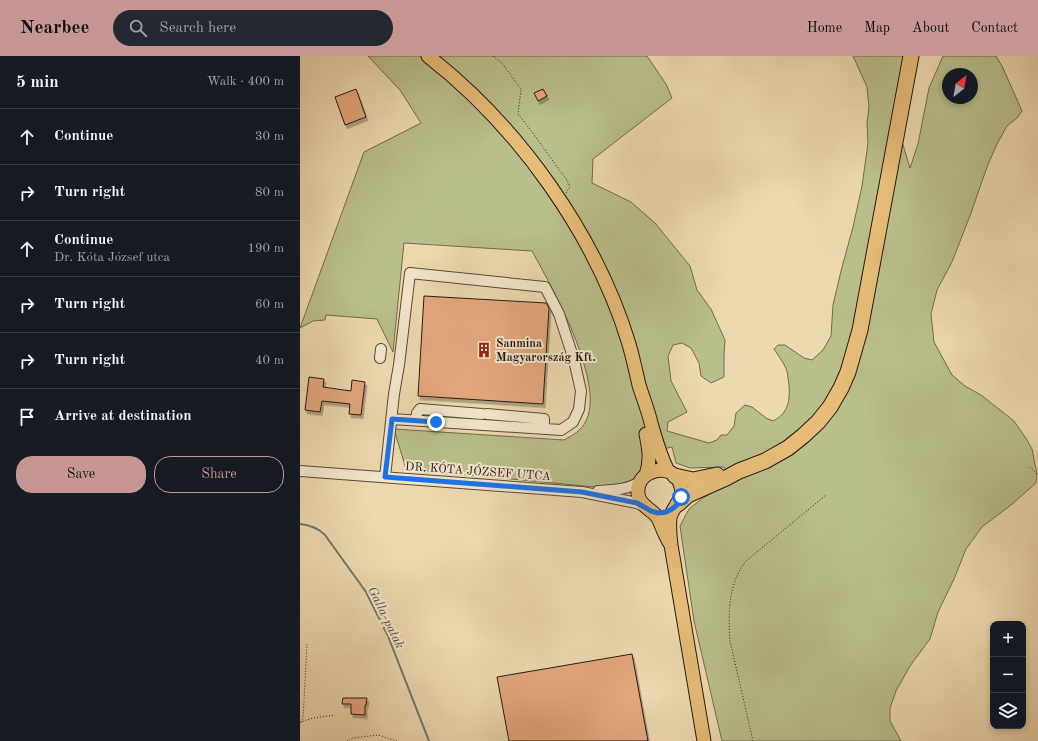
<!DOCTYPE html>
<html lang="en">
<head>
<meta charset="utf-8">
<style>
	body { margin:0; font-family:"Old Standard TT",serif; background:#242831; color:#f1f3f6 }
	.controls { position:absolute; right:12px; bottom:12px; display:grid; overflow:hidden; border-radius:8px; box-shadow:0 2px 6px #0003 }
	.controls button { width:36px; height:36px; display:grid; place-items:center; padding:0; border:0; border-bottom:1px solid #363941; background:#171b24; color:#f1f3f6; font:20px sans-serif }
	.compass { position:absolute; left:642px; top:12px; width:36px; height:36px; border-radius:50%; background:#171b24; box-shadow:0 2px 6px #0003; rotate:31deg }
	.stop { position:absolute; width:12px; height:12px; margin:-9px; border:3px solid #1a73e8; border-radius:50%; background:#fff }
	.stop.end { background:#1a73e8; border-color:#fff; box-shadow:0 1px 4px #0008 }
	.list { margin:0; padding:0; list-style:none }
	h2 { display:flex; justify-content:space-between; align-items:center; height:52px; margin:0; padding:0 16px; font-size:17px }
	h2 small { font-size:13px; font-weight:400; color:#9ea1a6 }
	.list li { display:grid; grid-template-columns:26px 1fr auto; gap:12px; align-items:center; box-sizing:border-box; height:56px; padding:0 16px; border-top:1px solid #363941 }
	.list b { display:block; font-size:15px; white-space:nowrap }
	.list p { margin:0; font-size:13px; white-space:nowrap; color:#9ea1a6 }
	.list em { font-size:13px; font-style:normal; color:#9ea1a6 }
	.actions { display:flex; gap:8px; padding:12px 16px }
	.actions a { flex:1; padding:9px 0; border:1px solid #c59692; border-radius:16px; text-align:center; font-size:14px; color:#c59692 }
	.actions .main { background:#c59692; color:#111 }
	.icon { flex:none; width:22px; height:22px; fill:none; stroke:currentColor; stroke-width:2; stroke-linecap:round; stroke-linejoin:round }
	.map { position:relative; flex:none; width:738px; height:685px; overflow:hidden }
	header { display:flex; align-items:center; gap:24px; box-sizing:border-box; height:56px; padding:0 20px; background:#c59692; color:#111 }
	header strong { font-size:19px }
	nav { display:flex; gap:22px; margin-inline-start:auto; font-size:14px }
	.search { width:280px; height:36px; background:#242831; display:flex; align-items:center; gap:10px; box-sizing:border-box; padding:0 14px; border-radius:22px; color:#9ea1a6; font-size:15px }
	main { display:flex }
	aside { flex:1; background:#171b24 }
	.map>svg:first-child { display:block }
</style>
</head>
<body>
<header>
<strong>Nearbee</strong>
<div class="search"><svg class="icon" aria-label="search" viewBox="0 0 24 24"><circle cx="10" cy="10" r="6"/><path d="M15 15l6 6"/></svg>Search here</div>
<nav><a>Home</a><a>Map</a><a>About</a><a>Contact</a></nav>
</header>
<main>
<aside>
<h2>5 min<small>Walk · 400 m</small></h2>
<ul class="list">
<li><svg class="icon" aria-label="ahead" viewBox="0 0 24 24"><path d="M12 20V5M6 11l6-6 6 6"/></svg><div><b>Continue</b></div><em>30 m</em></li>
<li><svg class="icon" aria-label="right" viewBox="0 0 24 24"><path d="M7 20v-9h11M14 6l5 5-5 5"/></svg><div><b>Turn right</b></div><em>80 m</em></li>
<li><svg class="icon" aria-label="ahead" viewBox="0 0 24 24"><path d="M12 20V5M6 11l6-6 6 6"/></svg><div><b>Continue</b><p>Dr. Kóta József utca</p></div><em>190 m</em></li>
<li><svg class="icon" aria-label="right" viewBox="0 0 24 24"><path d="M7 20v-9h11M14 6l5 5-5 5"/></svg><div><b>Turn right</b></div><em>60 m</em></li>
<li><svg class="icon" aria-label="right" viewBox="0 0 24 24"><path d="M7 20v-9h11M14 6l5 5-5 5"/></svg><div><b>Turn right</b></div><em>40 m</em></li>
<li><svg class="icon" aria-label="arrive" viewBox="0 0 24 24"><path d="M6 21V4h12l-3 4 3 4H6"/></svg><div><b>Arrive at destination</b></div></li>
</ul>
<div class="actions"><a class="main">Save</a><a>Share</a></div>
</aside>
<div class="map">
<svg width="738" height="685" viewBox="0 0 738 685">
	<defs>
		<filter id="shadow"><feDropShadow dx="2" dy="3.5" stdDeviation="0" flood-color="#0004"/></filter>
	</defs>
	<rect width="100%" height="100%" fill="#edd9b0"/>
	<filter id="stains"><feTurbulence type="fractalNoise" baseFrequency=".005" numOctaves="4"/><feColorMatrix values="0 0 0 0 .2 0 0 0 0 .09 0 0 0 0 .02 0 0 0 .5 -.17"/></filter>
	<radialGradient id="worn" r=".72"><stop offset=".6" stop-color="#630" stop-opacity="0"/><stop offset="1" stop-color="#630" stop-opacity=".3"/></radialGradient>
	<path fill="#b9bf8b" stroke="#716c4e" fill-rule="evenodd" d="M68,0H347L366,28L372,42L293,103L292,127L331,146L355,167L390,210L397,234L411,253L425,284L424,299V321L411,327L401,320L399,307L391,292L382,287L373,289L368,300L371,325L387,356L368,366L367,375L409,387L417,384L421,379H427L434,370L436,357L445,349L452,351L466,362L473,365C489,357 490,344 489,328C488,324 488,319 487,315C485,309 478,299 474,293L478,289H485L504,302L512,304L523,294L531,280L533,249L541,215L553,171L562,130L568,87L567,67L569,51L567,31L553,0H615L596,66L610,112L618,88L629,32L643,0H696L703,12L722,55L717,62L707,70L697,88L687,111L671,157L652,206L637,234L631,258L634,286L652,319L665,330L681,339L714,365L727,384L732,393L737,418L736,427L711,449L682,471L666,493L654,523L638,556L630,583L610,610L596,635L590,652V665L601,685H422L394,565L380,470L389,453L403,442L431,425L424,411L390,412L376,407L372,391L350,396L339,424L320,431H295L106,413L94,373L264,384C273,379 281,375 286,365C293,350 290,334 287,319C276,275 254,235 232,195L104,187L93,296L77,263L26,259L25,264L13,265L0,272L64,96L121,67L100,34ZM648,18H672V42H648Z"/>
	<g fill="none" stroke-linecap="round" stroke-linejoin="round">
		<path stroke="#6c7a6d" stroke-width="2" d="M0,468C10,469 18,472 25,479L66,536L88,580L129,685"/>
	</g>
	<path fill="#e5a87e" stroke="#291912" filter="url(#shadow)" d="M56,33L66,61L45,69L35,41Z
		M243,33L247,40L238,45L234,37Z
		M124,240L246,247L249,252L243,348L118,340Z
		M9,321L24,323L23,331L51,335L52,324L65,326L61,359L49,358L50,348L22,345L20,356L5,354Z
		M332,598L348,685H209L197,621Z
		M43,642H67L66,649H65V659L51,658V648H42Z"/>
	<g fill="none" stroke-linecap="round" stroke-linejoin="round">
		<g stroke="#5a493a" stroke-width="12">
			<path id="minor" d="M80,302L81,293
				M187,358L244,363V373
				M116,364L117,357L120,353L182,358
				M0,415L282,436L337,447L345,451
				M85,421L94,338L99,309L110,217L245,231L259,258L274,304L281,335L279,353L273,366L261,374L92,363
				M298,435C314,434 328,434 341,425"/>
		</g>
		<g stroke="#291912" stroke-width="15">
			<path id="major" d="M128,0C218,70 296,179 329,288C333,302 336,316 339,329C343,342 348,354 351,367C356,384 360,400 368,415
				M346,419C351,404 349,393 346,378
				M371,489C368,485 366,480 364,476C362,471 360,466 358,462C353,454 343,452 339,442C330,414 375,402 381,431C384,445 372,451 370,462C369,471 370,481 371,489L404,685"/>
		</g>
		<g stroke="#291912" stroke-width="17">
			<path id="highway" d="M375,420L393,424L417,419
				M378,448L388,439L426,422L439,415L465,405L488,392L503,380L518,366L530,351L541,332L548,316L560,274L611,0"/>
		</g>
		<path stroke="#291912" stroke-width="1" stroke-dasharray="1 2" stroke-linecap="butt" d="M193,0L202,7L221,33L218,58C231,74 243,91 255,108C261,117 266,120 270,131L266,137
			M730,411L737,418H738
			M1,666L3,663L7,588
			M0,667C10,661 23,661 35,659
			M47,685L53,682L78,679L97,685
			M453,685L430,585C428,559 428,527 446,505L526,439"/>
		<use href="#minor" stroke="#f3e6cc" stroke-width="10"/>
		<use href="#major" stroke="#e6bc78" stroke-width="13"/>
		<use href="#highway" stroke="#e6bc78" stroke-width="15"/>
	</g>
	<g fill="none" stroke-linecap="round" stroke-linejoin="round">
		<path stroke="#1a73e8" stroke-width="5" d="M136,366L92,363L85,421L282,436L337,447L351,455L358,457L366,456L372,453L378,448L381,441"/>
	</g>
	<defs>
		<g id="building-bare" transform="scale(1.2)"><path d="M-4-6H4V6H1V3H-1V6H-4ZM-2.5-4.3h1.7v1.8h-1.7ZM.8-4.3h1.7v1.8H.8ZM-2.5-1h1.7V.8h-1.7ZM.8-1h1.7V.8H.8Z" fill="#8f2418" stroke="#f3e6cc" stroke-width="2.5" paint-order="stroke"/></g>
	</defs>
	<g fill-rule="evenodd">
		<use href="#building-bare" x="184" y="294"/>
	</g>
	<g text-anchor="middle" stroke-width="4" stroke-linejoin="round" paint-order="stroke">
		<g font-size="12" font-weight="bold" fill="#291912" stroke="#f3e6cc" text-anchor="start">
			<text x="196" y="291">Sanmina<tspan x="196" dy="14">Magyarország Kft.</tspan></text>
		</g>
		<g font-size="12" fill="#291912" stroke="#f3e6cc">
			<text transform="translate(178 415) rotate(4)" y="4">DR. KÓTA JÓZSEF UTCA</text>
		</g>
		<g font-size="13" font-style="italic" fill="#505147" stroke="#f3e6cc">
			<text transform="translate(87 561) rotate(64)" y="5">Galla-patak</text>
		</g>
	</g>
	<rect width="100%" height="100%" filter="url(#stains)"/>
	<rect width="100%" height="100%" fill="url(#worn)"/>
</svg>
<div class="controls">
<button>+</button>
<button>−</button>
<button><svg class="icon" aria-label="layers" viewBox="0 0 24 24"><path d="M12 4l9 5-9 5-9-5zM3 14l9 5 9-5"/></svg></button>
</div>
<svg class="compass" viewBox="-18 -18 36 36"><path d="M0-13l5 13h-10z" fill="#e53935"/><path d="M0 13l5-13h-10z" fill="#9ea1a6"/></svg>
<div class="stop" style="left:381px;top:441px"></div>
<div class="stop end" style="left:136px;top:366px"></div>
</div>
</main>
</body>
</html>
